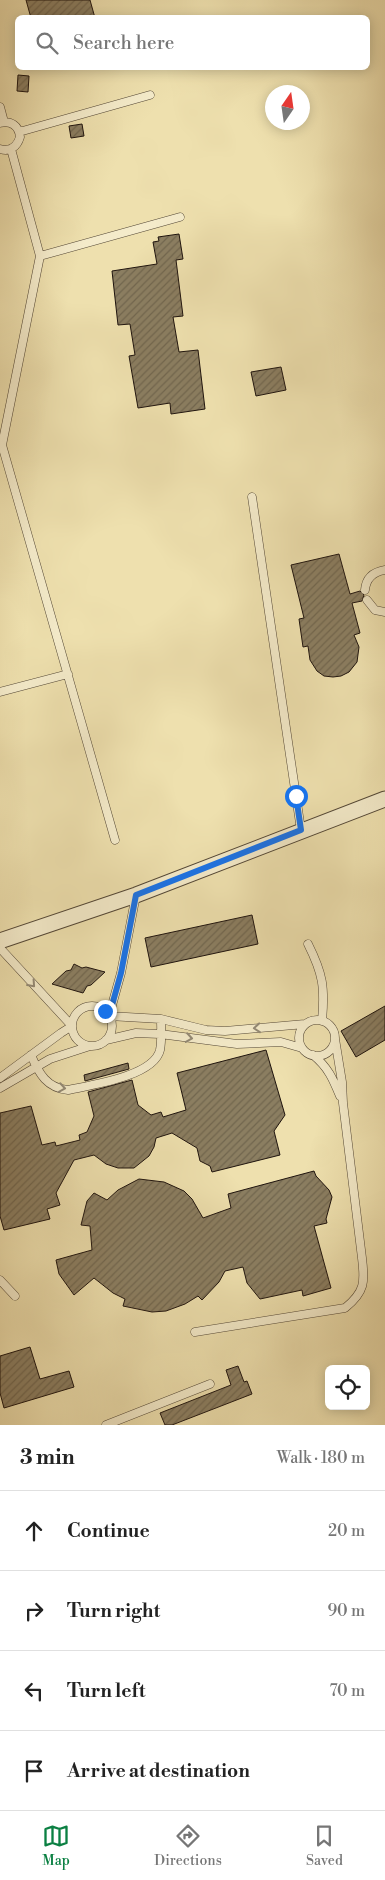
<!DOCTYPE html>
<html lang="en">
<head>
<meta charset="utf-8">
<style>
	body { margin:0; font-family:"Libre Bodoni",serif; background:#f2f2f2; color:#222 }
	.controls { position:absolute; right:15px; bottom:15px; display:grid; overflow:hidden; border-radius:8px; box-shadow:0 2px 12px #0003 }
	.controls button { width:45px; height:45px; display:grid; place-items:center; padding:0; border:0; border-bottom:1px solid #e0e0e0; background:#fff; color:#222; font:25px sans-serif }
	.compass { position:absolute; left:265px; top:85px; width:45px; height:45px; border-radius:50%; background:#fff; box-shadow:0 2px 12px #0003; rotate:13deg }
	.stop { position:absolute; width:15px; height:15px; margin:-11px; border:4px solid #1a73e8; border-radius:50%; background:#fff }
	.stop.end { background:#1a73e8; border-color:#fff; box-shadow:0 1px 5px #0008 }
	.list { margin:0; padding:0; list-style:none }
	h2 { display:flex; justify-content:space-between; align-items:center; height:65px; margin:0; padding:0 20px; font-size:21px }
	h2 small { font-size:16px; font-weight:400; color:#767676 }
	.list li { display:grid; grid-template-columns:32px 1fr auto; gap:15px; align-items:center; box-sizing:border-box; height:80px; padding:0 20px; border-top:1px solid #e0e0e0 }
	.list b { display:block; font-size:19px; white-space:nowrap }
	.list em { font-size:16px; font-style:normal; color:#767676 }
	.icon { flex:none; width:28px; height:28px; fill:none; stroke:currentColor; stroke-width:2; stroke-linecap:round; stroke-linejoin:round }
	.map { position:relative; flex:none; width:385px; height:1425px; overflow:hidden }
	.search { position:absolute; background:#fff; box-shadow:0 2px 12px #0003; left:15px; right:15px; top:15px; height:55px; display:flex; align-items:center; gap:12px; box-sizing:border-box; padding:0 18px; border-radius:8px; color:#767676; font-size:19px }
	.sheet { height:385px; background:#fff }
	nav { display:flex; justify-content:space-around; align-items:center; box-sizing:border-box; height:70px; border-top:1px solid #e0e0e0; background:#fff; font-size:14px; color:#767676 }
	nav a { display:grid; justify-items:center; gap:2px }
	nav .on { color:#0b8043 }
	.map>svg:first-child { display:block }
</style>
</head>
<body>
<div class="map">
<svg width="385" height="1425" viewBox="0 0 385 1425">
	<defs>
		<pattern id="building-hatch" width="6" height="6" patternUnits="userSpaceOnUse" patternTransform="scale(1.25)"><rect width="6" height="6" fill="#8b7e61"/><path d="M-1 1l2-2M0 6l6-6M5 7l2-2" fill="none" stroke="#71664e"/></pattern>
	</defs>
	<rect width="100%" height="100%" fill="#eee0ae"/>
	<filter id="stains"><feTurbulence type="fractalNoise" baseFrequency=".004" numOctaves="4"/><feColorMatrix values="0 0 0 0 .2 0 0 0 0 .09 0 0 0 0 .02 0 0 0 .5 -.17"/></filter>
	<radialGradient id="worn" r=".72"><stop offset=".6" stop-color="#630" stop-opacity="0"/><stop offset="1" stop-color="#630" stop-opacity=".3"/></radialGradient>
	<path fill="url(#building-hatch)" stroke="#1f140e" d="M26,0H90L95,18H31Z
		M18,75L29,76L28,92L17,91Z
		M82,124L84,136L71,138L69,126Z
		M179,234L183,259L176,260L183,316L173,317L179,352L198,350L205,409L171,414L170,403L138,408L129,356L135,355L130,324L118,325L112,271L157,264L153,242L159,241L158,237Z
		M281,367L286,390L256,396L251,372Z
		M339,554L350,594L360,591L364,595L362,601L352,603L360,633L354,635L359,647L357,662L349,672L341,676L333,677L324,676L317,671L310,660L308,646L303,647L299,619L304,618L291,565Z
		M252,915L258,944L151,967L145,938Z
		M74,964L82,968L86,967L105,972L91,985L87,986L83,993L52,984L66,971L71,970Z
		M385,1006V1040L356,1057L341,1031Z
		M266,1050L285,1115L274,1131L280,1155L212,1172L210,1166L200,1161L197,1148L172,1133L156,1138L154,1147L149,1156L134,1168H118L106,1164L94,1155L74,1160L56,1193L60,1205L47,1209L50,1219L4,1230L0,1216V1113L31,1106L42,1145L55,1142L56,1146L80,1140L79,1135L87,1132L94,1116L88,1092L132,1080L138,1105L151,1115L161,1112L163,1117L186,1110L177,1073Z
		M128,1063L129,1069L85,1081L84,1075Z
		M314,1171L316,1176L329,1190L332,1197L326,1219L327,1223L314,1226L331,1288L303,1296L302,1290L260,1299L247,1283L243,1267L225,1271L219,1282L202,1300L198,1296L185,1304L166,1311L152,1312L123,1306L125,1299L113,1293L94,1278L74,1295L59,1274L56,1260L92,1250L90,1226L81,1225L87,1201L94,1193L107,1200L118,1190L139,1179L164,1182L184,1191L192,1199L203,1218L231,1208L228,1194Z
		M30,1347L40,1379L69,1371L74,1387L4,1408L0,1393V1356Z
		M238,1366L244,1382L247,1381L252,1394L172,1425H165L160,1413L231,1385L226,1370Z"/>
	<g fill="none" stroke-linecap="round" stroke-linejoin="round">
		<g stroke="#534736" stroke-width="9">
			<path id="service" d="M0,107L4,122
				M0,123C11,120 19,126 20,137C17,147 10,152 0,149
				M19,132L150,95
				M11,149L40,256L2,445L115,840
				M40,256L180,217
				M252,497L301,830
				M365,590C366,578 373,572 385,570
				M367,600L375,610L385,612
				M0,692L68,674
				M136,895L121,973L109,1016L161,1019L206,1030L225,1031L305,1024
				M308,944C323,974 325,987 322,1021
				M0,948L72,1026L61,1033L0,1078
				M72 1026a20 20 0 1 1 40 0a20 20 0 1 1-40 0Z
				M299 1038a18 18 0 1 1 36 0a18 18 0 1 1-36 0Z
				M106,1040L136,1033L160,1034L237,1044L281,1042L302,1048
				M31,1055C39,1074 47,1088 68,1090C92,1085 154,1076 160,1050C162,1040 161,1028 161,1019
				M313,1055C328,1067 333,1079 340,1096
				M0,1088L50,1059L90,1046
				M0,1280L15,1296
				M195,1332L345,1308C365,1292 365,1282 362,1258L343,1103L342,1082L335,1039
				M106,1425L210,1384"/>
		</g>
		<g stroke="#534736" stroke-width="17">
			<path id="minor" d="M0,941L136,895L385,799"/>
		</g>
		<use href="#service" stroke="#f4ebca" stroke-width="8"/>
		<use href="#minor" stroke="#f4ebca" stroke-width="15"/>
	</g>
	<defs><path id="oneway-chevron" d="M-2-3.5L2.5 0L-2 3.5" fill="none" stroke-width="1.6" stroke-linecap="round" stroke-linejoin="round" transform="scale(1.25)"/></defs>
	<g stroke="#948a75">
		<use href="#oneway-chevron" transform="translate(32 984) rotate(48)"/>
		<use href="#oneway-chevron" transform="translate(257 1028) rotate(175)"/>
		<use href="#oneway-chevron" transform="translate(189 1038) rotate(9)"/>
		<use href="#oneway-chevron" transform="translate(62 1088) rotate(9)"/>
	</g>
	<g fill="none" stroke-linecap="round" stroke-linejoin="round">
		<path stroke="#1a73e8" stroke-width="6" d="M105,1011L109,1016L121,973L136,895L301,830L296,796"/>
	</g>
	<rect width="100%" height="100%" filter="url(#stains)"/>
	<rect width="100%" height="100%" fill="url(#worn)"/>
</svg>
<div class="controls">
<button><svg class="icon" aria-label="locate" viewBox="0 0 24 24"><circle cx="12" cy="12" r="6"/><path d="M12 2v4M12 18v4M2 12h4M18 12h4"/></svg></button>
</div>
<svg class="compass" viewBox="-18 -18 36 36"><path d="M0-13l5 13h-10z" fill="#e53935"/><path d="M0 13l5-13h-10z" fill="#767676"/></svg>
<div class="stop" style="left:296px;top:796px"></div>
<div class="stop end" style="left:105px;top:1011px"></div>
<div class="search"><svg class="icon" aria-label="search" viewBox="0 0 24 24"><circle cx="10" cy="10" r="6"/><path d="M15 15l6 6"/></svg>Search here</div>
</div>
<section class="sheet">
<h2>3 min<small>Walk · 180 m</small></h2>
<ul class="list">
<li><svg class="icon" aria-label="ahead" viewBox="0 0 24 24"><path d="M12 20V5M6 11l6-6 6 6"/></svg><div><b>Continue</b></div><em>20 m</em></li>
<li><svg class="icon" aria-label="right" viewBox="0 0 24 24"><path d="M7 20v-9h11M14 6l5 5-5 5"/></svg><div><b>Turn right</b></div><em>90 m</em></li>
<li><svg class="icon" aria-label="left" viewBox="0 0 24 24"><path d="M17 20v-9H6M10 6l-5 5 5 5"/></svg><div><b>Turn left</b></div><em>70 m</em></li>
<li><svg class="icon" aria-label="arrive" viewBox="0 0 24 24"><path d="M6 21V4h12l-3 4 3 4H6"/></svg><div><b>Arrive at destination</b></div></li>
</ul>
</section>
<nav>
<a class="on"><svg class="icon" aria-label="map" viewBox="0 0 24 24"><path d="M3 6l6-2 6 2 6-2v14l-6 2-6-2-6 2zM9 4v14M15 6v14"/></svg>Map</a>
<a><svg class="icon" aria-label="directions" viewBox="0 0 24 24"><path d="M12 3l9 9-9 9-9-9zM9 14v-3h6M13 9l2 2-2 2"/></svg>Directions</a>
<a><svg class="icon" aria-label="saved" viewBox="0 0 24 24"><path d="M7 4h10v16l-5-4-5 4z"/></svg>Saved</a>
</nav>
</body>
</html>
